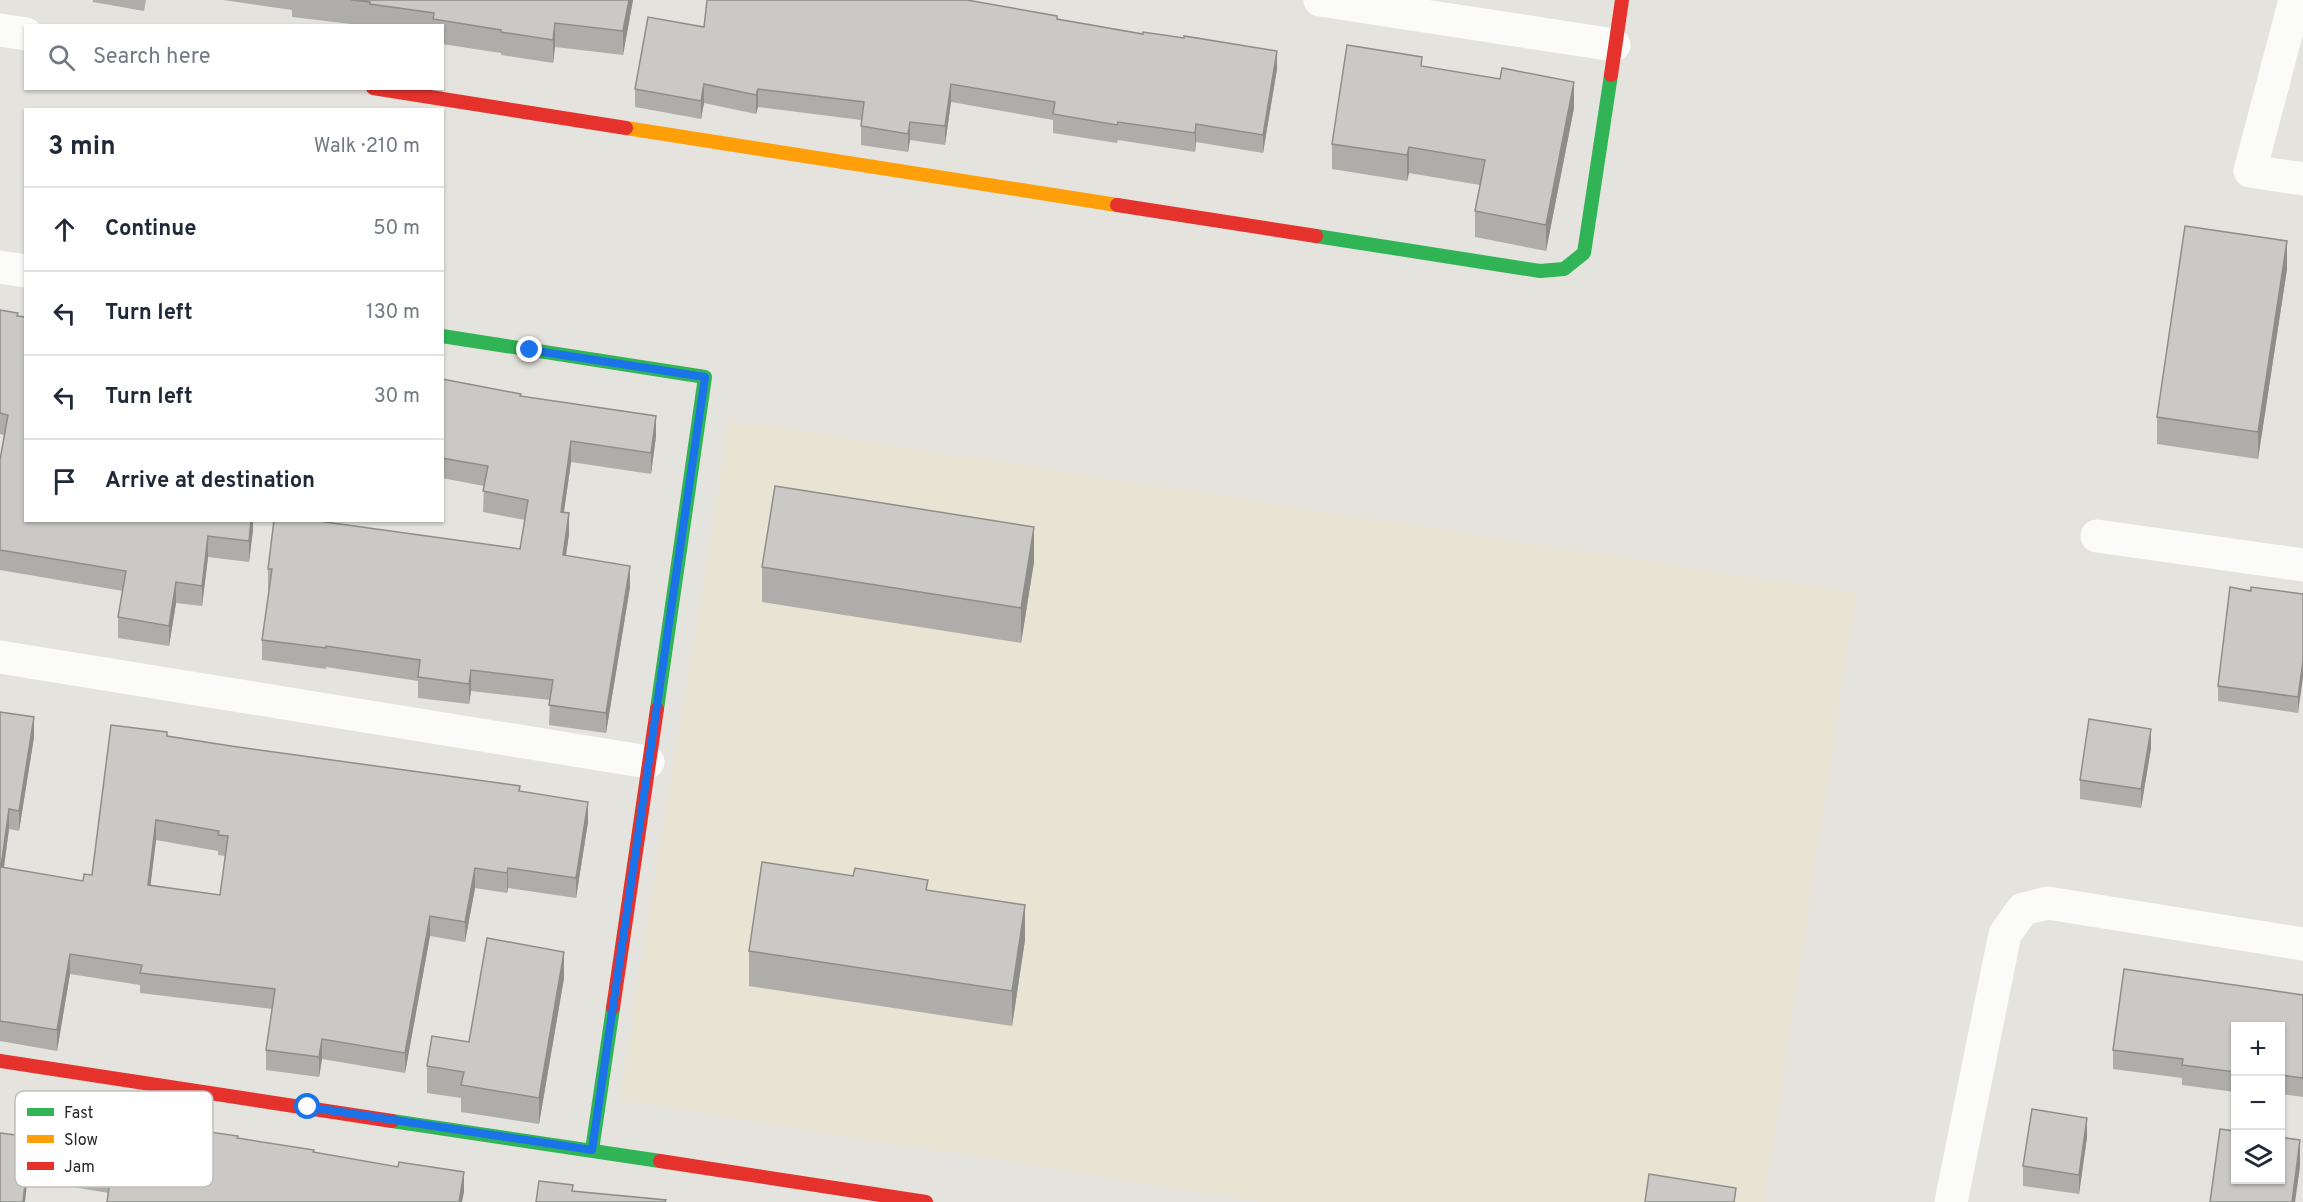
<!DOCTYPE html>
<html lang="en">
<head>
<meta charset="utf-8">
<style>
	body { margin:0; font-family:Overpass,sans-serif; background:#f6f6f7; color:#1f2937 }
	.controls { position:absolute; right:18px; bottom:18px; display:grid; overflow:hidden; border-radius:0px; box-shadow:0 2px 4px #0004 }
	.controls button { width:54px; height:54px; display:grid; place-items:center; padding:0; border:0; border-bottom:2px solid #e0e1e3; background:#fff; color:#1f2937; font:30px sans-serif }
	.stop { position:absolute; width:18px; height:18px; margin:-14px; border:4px solid #1a73e8; border-radius:50%; background:#fff }
	.stop.end { background:#1a73e8; border-color:#fff; box-shadow:0 2px 6px #0008 }
	.list { margin:0; padding:0; list-style:none }
	h2 { display:flex; justify-content:space-between; align-items:center; height:78px; margin:0; padding:0 24px; font-size:26px }
	h2 small { font-size:20px; font-weight:400; color:#747a83 }
	.list li { display:grid; grid-template-columns:39px 1fr auto; gap:18px; align-items:center; box-sizing:border-box; height:84px; padding:0 24px; border-top:2px solid #e0e1e3 }
	.list b { display:block; font-size:22px; white-space:nowrap }
	.list em { font-size:20px; font-style:normal; color:#747a83 }
	.icon { flex:none; width:33px; height:33px; fill:none; stroke:currentColor; stroke-width:2; stroke-linecap:round; stroke-linejoin:round }
	.map { position:relative; flex:none; width:2303px; height:1202px; overflow:hidden }
	.search { position:absolute; background:#fff; box-shadow:0 2px 4px #0004; left:24px; top:24px; width:420px; height:66px; display:flex; align-items:center; gap:15px; box-sizing:border-box; padding:0 21px; border-radius:0px; color:#747a83; font-size:22px }
	.panel { position:absolute; background:#fff; box-shadow:0 2px 4px #0004; left:24px; top:108px; width:420px; height:414px; border-radius:0px }
	.map>svg:first-child { display:block }
</style>
</head>
<body>
<div class="map">
<svg width="2303" height="1202" viewBox="0 0 2303 1202">
	<rect width="100%" height="100%" fill="#e4e3de"/>
	<path fill="#e7e4d4" d="M729,420L1856,593L1764,1202H1262L619,1100Z"/>
	<g fill="none" stroke-linecap="round" stroke-linejoin="round">
		<path stroke="#fbfbfa" stroke-width="33" d="M1320,0L1614,45
			M2295,0L2250,171L2303,179
			M0,30L26,34
			M0,267L26,271
			M2097,536L2303,565
			M0,657L648,762
			M1951,1202L2005,934L2023,909L2048,903L2303,944"/>
		<path stroke="#30b455" stroke-width="14" d="M1316,236L1540,271L1564,269L1584,253L1611,75
			M442,336L705,377L657,709
			M392,1121L660,1161
			M592,1150L613,1008"/>
		<path stroke="#ff9f0a" stroke-width="14" d="M626,128L1117,205"/>
		<path stroke="#e5322d" stroke-width="14" d="M1611,75L1622,0
			M373,88L626,128
			M1117,205L1316,236
			M613,1008L657,709
			M0,1061L392,1121
			M660,1161L926,1202"/>
	</g>
	<path fill="#aeada9" fill-rule="evenodd" d="M93,0H146L144,11L93,2Z
		M223,0H633L623,55L555,47L553,63L501,55V53L442,44V26H368L292,17V10Z
		M1057,19L1277,69L1263,153L1196,142L1195,152L1118,140L1117,143L1053,133V120L951,102L945,145L910,140L908,152L861,145V120L758,107L756,114L704,103L701,119L635,107V89L704,27Z
		M1422,66L1574,108L1546,251L1475,237V211L1480,185L1409,173L1407,181L1332,169V144Z
		M2287,269L2258,459L2157,444V417Z
		M0,310L26,520H253V530L249,562L208,557L202,606L176,603L169,646L118,638V617L123,591L0,570V460L4,435L0,434Z
		M442,379L521,396L656,436L651,474L571,462L564,512L569,534L566,555L630,587L606,733L549,725L550,700L471,691L469,704L418,698V681L326,667V669L262,660V640L269,590L268,589V569L520,549L525,520L483,512L484,486L442,478Z
		M1034,562L1021,643L762,602V567Z
		M2251,591L2303,594L2298,713L2218,701V686Z
		M0,712L34,737L19,831L9,829L4,868L83,881L92,875L167,736L520,792L588,822L576,898L508,888L507,893L475,888L465,942L430,936L405,1073L322,1059L319,1077L266,1070V1050L272,1009L140,993V985L70,974L57,1051L0,1041ZM156,840L218,851V855L225,856L220,895L150,886Z
		M2151,748L2141,808L2080,799V780Z
		M853,876L928,890L1025,940L1012,1026L749,986V951Z
		M564,978L539,1124L461,1112V1098L427,1093V1066L469,1042Z
		M2303,995V1097L2280,1094V1026H2235V1092L2182,1085V1078L2113,1069V1050Z
		M135,1125L238,1138L314,1152L464,1192L109,1193L54,1184V1164Z
		M2087,1137L2079,1194L2023,1186V1166Z"/>
	<path fill="#8d8d8a" d="M629,0H633L623,55V31Z
		M555,23V47L553,63V40Z
		M1277,51V69L1263,153V135Z
		M1574,82V108L1546,251V225Z
		M704,84V103L701,119V101Z
		M951,84V102L945,145V126Z
		M758,89V107L756,114V95Z
		M910,122V140L908,152V134Z
		M1196,124V142L1195,152V133Z
		M1409,147V173L1407,181V155Z
		M2287,241V269L2258,459V432Z
		M656,416V436L651,474V453Z
		M571,441V462L561,532V512Z
		M569,513V534L563,576V555Z
		M251,520H253V530L249,562V541Z
		M1034,527V562L1021,643V608Z
		M208,536V557L202,606V586Z
		M630,566V587L606,733V713Z
		M176,582V603L169,646V626Z
		M2303,661V677L2298,713V697Z
		M471,670V691L469,704V684Z
		M34,717V737L19,831V811Z
		M2151,729V748L2141,808V789Z
		M588,802V822L576,898V878Z
		M9,809V829L1,887V867Z
		M156,820V840L148,906V885Z
		M475,868V888L465,942V922Z
		M508,868V888L507,893V873Z
		M1025,905V940L1012,1026V991Z
		M430,916V936L405,1073V1053Z
		M564,952V978L539,1124V1098Z
		M70,954V974L57,1051V1030Z
		M322,1039V1059L319,1077V1057Z
		M2087,1118V1137L2079,1194V1175Z
		M30,1137V1156L25,1202H23Z
		M2300,1140V1167L2295,1202H2292Z
		M464,1172V1192L462,1202H459Z"/>
	<path fill="#cac9c5" stroke="#8d8d8a" stroke-width="1.5" fill-rule="evenodd" d="M351,0H629L623,31L555,23L553,40L501,32V30L433,19L434,13L370,4V2Z
		M707,0H967L1057,16V19L1143,34V32L1184,38V36L1277,51L1263,135L1196,124L1195,133L1118,122L1117,125L1053,114L1055,102L951,84L945,126L910,122L908,134L861,126L864,102L758,89L756,95L704,84L701,101L635,89L648,17L704,27Z
		M1347,45L1422,57L1421,66L1500,79L1502,68L1574,82L1546,225L1475,211L1485,160L1409,147L1407,155L1332,144Z
		M2185,226L2287,241L2258,432L2157,417Z
		M0,310L18,313L17,316L26,317V520H251L249,541L208,536L202,586L176,582L169,626L118,617L126,571L0,550V460L8,415L0,413Z
		M442,379L521,394L520,396L656,416L651,453L571,441L561,512L569,513L563,555L630,566L606,713L549,705L553,680L471,670L469,684L418,677L420,660L326,646V648L262,640L272,569H268L274,520H311L520,549L528,500L483,491L488,466L442,458Z
		M775,486L1034,527L1021,608L762,567Z
		M2230,587L2251,591V587L2303,594V661L2298,697L2218,686Z
		M0,712L34,717L19,811L9,809L1,867L83,881L84,874L92,875L111,725L167,732V736L231,746L520,786L519,791L588,802L576,878L508,868L507,873L475,868L465,922L430,916L405,1053L322,1039L319,1057L266,1050L275,989L140,973L142,965L70,954L57,1030L0,1021ZM156,820L219,831L218,835L228,836L220,895L148,885Z
		M2089,719L2151,729L2141,789L2080,780Z
		M762,862L853,876L855,868L928,880L926,890L1025,905L1012,991L749,951Z
		M487,938L564,952L539,1098L461,1085L464,1072L427,1066L432,1036L469,1042Z
		M2124,969L2303,995V1078L2280,1075V1026H2235V1072L2182,1065L2183,1059L2113,1050Z
		M2032,1109L2087,1118L2079,1175L2023,1166Z
		M62,1112L135,1125L188,1131V1129L238,1136L237,1138L314,1150L313,1152L398,1167L399,1162L464,1172L459,1202H107L111,1174L54,1164Z
		M2220,1129L2235,1131V1179H2280V1137L2300,1140L2292,1202H2210Z
		M0,1133L30,1137L23,1202H0Z
		M1649,1174L1736,1188L1734,1202H1645Z
		M539,1181L573,1185L572,1191L666,1200L665,1202H536Z"/>
	<g fill="none" stroke-linecap="round" stroke-linejoin="round">
		<path stroke="#1a73e8" stroke-width="8" d="M308,1107L592,1150L705,377L530,350"/>
	</g>
	<rect x="15" y="1091" width="198" height="96" rx="9" fill="#fff" stroke="#bebebe" stroke-width="1.5"/>
	<rect x="27" y="1108" width="27" height="8" fill="#30b455"/>
	<rect x="27" y="1135" width="27" height="8" fill="#ff9f0a"/>
	<rect x="27" y="1162" width="27" height="8" fill="#e5322d"/>
	<g font-size="16" fill="#272727">
		<text x="64" y="1118">Fast</text>
		<text x="64" y="1145">Slow</text>
		<text x="64" y="1172">Jam</text>
	</g>
</svg>
<div class="controls">
<button>+</button>
<button>−</button>
<button><svg class="icon" aria-label="layers" viewBox="0 0 24 24"><path d="M12 4l9 5-9 5-9-5zM3 14l9 5 9-5"/></svg></button>
</div>
<div class="stop" style="left:308px;top:1107px"></div>
<div class="stop end" style="left:530px;top:350px"></div>
<div class="search"><svg class="icon" aria-label="search" viewBox="0 0 24 24"><circle cx="10" cy="10" r="6"/><path d="M15 15l6 6"/></svg>Search here</div>
<section class="panel">
<h2>3 min<small>Walk · 210 m</small></h2>
<ul class="list">
<li><svg class="icon" aria-label="ahead" viewBox="0 0 24 24"><path d="M12 20V5M6 11l6-6 6 6"/></svg><div><b>Continue</b></div><em>50 m</em></li>
<li><svg class="icon" aria-label="left" viewBox="0 0 24 24"><path d="M17 20v-9H6M10 6l-5 5 5 5"/></svg><div><b>Turn left</b></div><em>130 m</em></li>
<li><svg class="icon" aria-label="left" viewBox="0 0 24 24"><path d="M17 20v-9H6M10 6l-5 5 5 5"/></svg><div><b>Turn left</b></div><em>30 m</em></li>
<li><svg class="icon" aria-label="arrive" viewBox="0 0 24 24"><path d="M6 21V4h12l-3 4 3 4H6"/></svg><div><b>Arrive at destination</b></div></li>
</ul>
</section>
</div>
</body>
</html>
